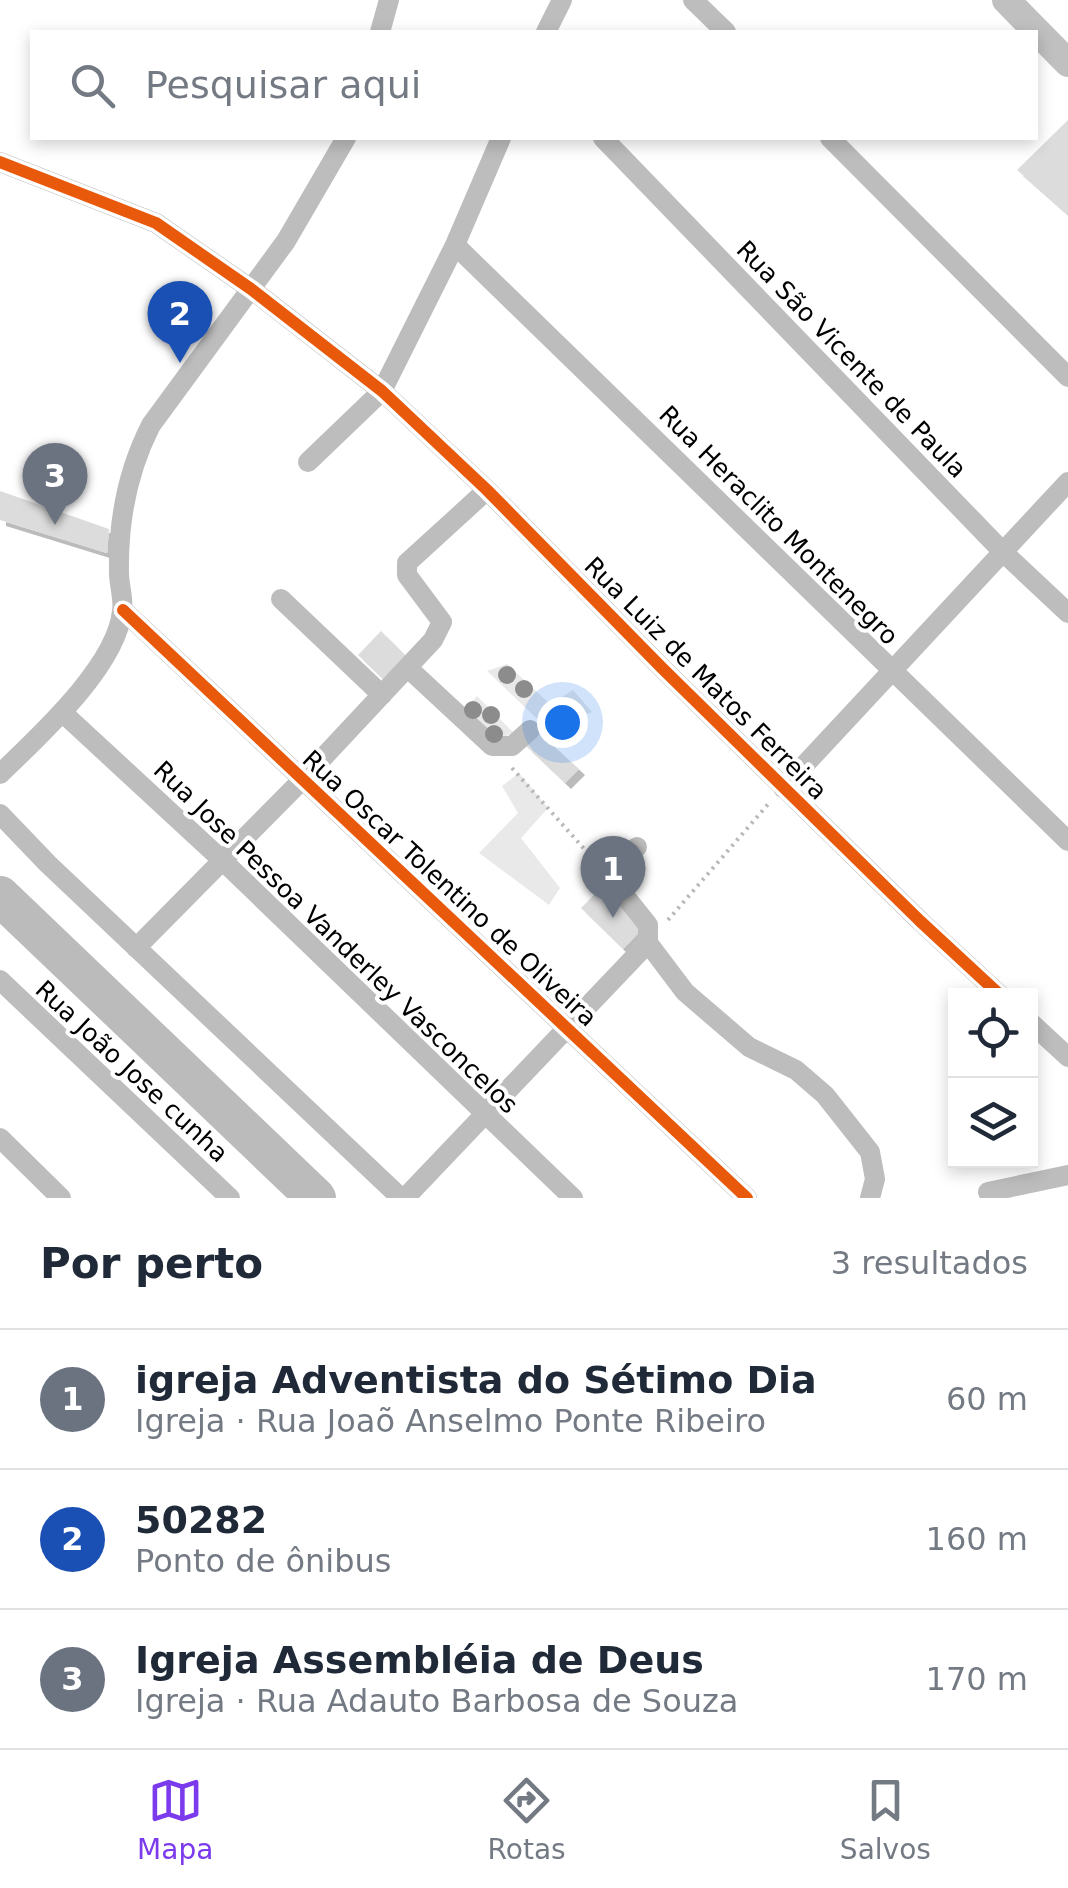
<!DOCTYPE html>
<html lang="pt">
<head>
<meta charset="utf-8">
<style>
	body { margin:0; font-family:"DejaVu Sans",sans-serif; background:#f2f2f3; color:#1f2937 }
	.controls { position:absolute; right:30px; bottom:30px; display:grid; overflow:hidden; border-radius:0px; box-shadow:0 5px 15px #0003 }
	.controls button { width:90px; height:90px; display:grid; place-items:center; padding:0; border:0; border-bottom:2px solid #e0e1e3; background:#fff; color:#1f2937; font:50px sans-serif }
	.you { position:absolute; left:562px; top:722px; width:35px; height:35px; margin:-25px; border:8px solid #fff; border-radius:50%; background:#1a73e8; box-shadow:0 0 0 15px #1a73e833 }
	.badge { display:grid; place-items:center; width:65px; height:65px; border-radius:50%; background:#7c3aed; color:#fff; font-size:32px; font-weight:700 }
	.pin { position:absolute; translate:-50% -82px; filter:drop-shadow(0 2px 5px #0008) }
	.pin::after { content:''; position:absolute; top:52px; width:35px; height:30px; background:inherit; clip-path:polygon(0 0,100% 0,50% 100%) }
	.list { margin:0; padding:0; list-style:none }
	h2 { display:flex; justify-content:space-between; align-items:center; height:130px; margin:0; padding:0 40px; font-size:42px }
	h2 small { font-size:32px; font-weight:400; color:#747a83 }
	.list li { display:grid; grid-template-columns:65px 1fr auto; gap:30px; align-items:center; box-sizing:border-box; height:140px; padding:0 40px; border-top:2px solid #e0e1e3 }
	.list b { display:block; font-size:38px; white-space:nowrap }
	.list p { margin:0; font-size:32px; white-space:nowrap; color:#747a83 }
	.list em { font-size:32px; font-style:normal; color:#747a83 }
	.icon { flex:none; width:55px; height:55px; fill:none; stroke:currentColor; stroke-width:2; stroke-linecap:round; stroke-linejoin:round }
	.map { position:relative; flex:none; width:1068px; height:1198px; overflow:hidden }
	.search { position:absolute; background:#fff; box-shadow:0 5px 15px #0003; left:30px; right:30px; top:30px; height:110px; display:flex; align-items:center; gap:25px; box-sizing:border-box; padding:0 35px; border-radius:0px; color:#747a83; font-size:38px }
	.sheet { height:550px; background:#fff }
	nav { display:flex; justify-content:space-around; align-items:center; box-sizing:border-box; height:140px; border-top:2px solid #e0e1e3; background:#fff; font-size:28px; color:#747a83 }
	nav a { display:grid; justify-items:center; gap:5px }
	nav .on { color:#7c3aed }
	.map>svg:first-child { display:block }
</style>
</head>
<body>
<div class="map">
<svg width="1068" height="1198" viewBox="0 0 1068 1198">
	<defs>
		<filter id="shadow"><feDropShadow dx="6" dy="6" stdDeviation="0" flood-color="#0004"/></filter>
	</defs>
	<rect width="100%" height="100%" fill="#fff"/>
	<path fill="#e9e9e9" d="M507,664L550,704L573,690L592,712L549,730L487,671Z
		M477,696L513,732L493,744L462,714Z
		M519,773L548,808L521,838L560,888L549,905L479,853L518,813L502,786Z"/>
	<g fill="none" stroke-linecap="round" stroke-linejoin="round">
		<path stroke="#bbb" stroke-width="40" d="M0,896L316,1198"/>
	</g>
	<path fill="#dcdcdc" filter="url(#shadow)" d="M1068,120V215L1017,170Z
		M0,491L109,529L107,553L0,520Z
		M381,631L407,657L384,680L358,655Z
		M538,732L579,769L565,783L526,746Z
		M603,886L644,927L623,949L581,908Z"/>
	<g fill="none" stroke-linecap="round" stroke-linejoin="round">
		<path stroke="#b8b8b8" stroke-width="4" stroke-dasharray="2.5 5" stroke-linecap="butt" d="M512,768L595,861
			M668,920L770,802"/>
		<path stroke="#bdbdbd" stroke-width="20" d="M693,0L726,32
			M380,32L389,0
			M546,32L562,0
			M603,138L1003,552L1068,613
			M830,138L1068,377
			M0,162L156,223L251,289L382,391L487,490L663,669L920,921L1001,996
			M455,245L1068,841
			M308,462L382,391L455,245L501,138
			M281,599L382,695
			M123,610L747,1198
			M408,668L492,746H512L530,730
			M63,713L222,860L573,1198
			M0,774C38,737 117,666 122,611C124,599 119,585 119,573C118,522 128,470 151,425L286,241L346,138
			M783,788L1068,482
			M0,814L48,864L401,1198
			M637,847L617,865L612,880L648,925V943L685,992L749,1047L796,1070L825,1095L870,1152L875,1179L870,1198
			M136,948L303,779L433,640L442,622L407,575V563L487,490
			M0,980L230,1198
			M1030,1022L1068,1057
			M0,1138L61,1198
			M988,1192L1068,1175
			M405,1198L648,943"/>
		<path stroke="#c0c0c0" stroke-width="28" d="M1006,0L1068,63"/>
		<g stroke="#fff" stroke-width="19">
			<path id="cycleway" d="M0,162L156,223L251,289L382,391L487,490L663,669L920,921L1001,996
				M123,610L747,1198"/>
		</g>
		<use href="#cycleway" stroke="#e8590c" stroke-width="12"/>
	</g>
	<g fill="#8c8c8c">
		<circle cx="507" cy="675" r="9"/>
		<circle cx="524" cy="689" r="9"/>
		<circle cx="473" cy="710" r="9"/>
		<circle cx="491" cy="715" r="9"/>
		<circle cx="570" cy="715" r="9"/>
		<circle cx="494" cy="734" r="9"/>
	</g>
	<g text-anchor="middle" stroke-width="8" stroke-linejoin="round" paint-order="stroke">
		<g font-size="25" fill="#000" stroke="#fff">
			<text transform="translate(852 359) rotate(46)" y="9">Rua São Vicente de Paula</text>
			<text transform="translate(779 525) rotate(45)" y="9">Rua Heraclito Montenegro</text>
			<text transform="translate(706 678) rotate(45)" y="9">Rua Luiz de Matos Ferreira</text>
			<text transform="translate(450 888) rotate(43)" y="9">Rua Oscar Tolentino de Oliveira</text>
			<text transform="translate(336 937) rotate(44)" y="9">Rua Jose Pessoa Vanderley Vasconcelos</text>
			<text transform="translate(132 1071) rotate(43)" y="9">Rua João Jose cunha</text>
		</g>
	</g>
</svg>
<div class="controls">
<button><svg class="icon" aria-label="locate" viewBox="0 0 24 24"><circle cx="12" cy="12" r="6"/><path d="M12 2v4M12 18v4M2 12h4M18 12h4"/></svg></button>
<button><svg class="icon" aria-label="layers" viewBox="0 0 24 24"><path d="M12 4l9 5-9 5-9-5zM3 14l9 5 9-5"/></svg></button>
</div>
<div class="you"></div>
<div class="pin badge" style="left:613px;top:918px;background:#6b7280">1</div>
<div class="pin badge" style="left:180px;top:363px;background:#1a4fb4">2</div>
<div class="pin badge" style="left:55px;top:525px;background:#6b7280">3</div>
<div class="search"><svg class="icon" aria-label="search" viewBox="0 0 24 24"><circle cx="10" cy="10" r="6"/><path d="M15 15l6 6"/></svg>Pesquisar aqui</div>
</div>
<section class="sheet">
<h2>Por perto<small>3 resultados</small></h2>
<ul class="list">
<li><span class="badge" style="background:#6b7280">1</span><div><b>igreja Adventista do Sétimo Dia</b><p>Igreja · Rua Joaõ Anselmo Ponte Ribeiro</p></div><em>60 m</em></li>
<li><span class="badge" style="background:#1a4fb4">2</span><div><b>50282</b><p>Ponto de ônibus</p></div><em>160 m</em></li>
<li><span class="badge" style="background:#6b7280">3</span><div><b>Igreja Assembléia de Deus</b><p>Igreja · Rua Adauto Barbosa de Souza</p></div><em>170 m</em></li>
</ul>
</section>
<nav>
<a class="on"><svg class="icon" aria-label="map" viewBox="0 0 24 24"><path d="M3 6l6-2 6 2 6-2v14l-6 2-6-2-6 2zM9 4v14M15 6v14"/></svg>Mapa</a>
<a><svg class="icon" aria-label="directions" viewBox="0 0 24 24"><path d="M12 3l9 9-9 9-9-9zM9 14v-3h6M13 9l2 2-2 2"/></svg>Rotas</a>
<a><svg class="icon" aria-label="saved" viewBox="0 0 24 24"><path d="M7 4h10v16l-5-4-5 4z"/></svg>Salvos</a>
</nav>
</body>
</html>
